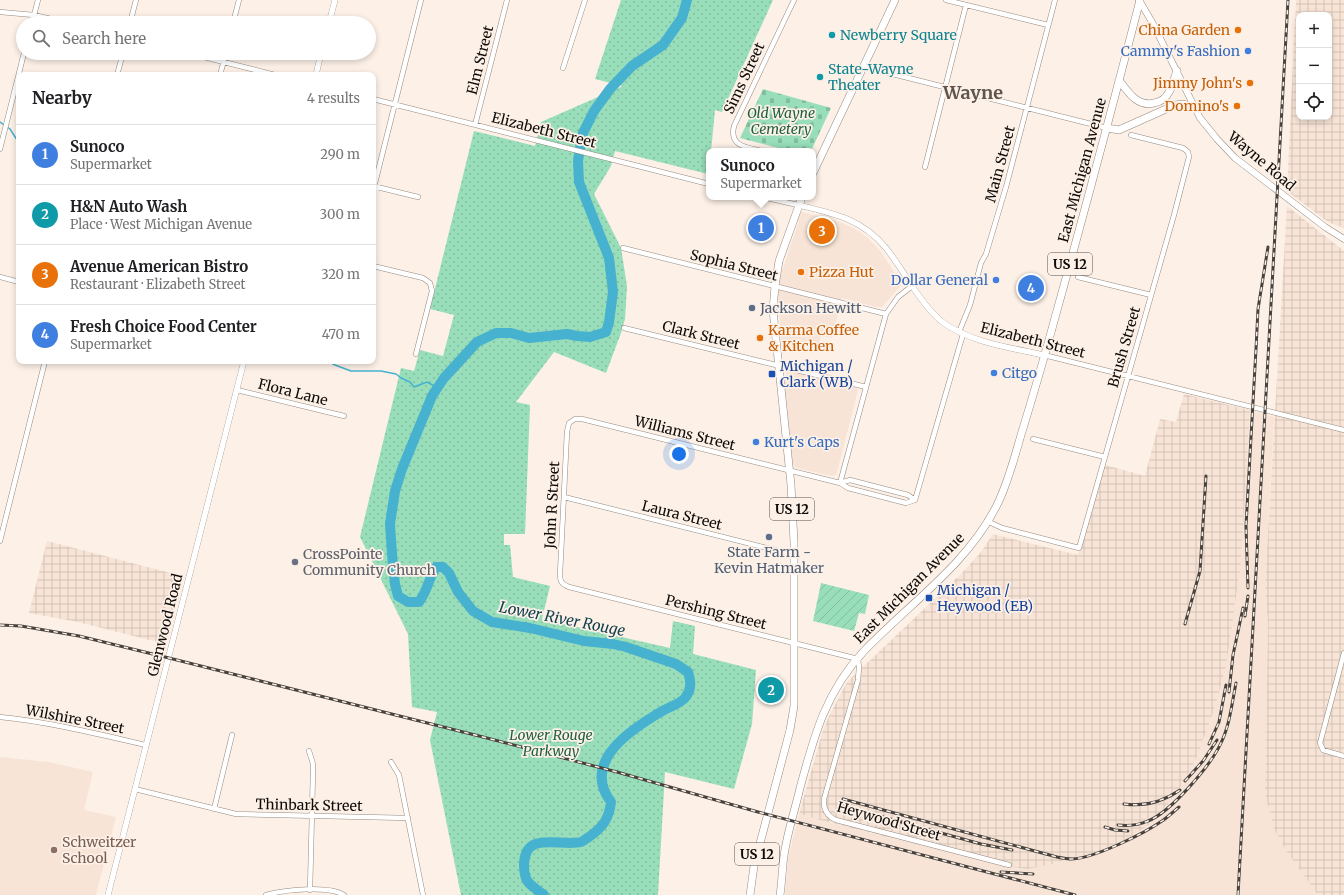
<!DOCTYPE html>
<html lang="en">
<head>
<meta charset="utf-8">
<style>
	body { margin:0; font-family:Merriweather,serif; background:#f6f6f6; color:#202124 }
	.controls { position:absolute; right:12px; top:12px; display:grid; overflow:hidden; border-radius:8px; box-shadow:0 2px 6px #0003 }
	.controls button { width:36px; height:36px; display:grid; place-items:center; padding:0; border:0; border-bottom:1px solid #e0e0e0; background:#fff; color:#202124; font:20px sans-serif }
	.you { position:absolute; left:679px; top:454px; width:14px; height:14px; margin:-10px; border:3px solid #fff; border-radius:50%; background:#1a73e8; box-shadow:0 0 0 6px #1a73e833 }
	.badge { display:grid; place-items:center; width:26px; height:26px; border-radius:50%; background:#397865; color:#fff; font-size:13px; font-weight:700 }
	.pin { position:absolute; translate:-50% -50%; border:2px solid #fff; box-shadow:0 1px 4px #0006 }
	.popup { position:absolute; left:706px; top:148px; width:110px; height:52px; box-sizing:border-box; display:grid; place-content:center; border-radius:8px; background:#fff; filter:drop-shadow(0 1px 3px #0005); font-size:13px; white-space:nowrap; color:#757577 }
	.popup b { font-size:15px; color:#202124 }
	.popup::after { content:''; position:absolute; left:50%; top:100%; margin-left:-8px; border:8px solid transparent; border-top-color:#fff }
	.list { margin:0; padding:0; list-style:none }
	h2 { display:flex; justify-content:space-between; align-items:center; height:52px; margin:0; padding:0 16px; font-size:17px }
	h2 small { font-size:13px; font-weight:400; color:#757577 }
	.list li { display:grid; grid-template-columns:26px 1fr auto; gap:12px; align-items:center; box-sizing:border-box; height:60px; padding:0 16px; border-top:1px solid #e0e0e0 }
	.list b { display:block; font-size:15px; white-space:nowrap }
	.list p { margin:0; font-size:13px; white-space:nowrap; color:#757577 }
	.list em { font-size:13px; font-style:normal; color:#757577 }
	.icon { flex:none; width:22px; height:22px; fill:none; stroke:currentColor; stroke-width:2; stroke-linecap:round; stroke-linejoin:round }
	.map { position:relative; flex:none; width:1344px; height:895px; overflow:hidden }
	.search { position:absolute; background:#fff; box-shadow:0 2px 6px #0003; left:16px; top:16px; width:360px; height:44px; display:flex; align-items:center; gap:10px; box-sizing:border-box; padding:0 14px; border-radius:22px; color:#757577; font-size:15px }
	.panel { position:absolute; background:#fff; box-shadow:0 2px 6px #0003; left:16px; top:72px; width:360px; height:292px; border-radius:8px }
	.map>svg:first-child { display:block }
</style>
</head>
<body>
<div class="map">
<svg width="1344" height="895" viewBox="0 0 1344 895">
	<defs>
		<pattern id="industrial-grid" width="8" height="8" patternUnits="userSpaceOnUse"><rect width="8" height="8" fill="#f7e4d6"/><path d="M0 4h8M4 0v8" fill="none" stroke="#d3c2b6"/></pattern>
		<pattern id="cemetery-stones" width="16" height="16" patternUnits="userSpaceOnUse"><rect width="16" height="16" fill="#98deba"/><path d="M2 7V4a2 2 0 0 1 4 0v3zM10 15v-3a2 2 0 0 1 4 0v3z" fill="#82bd9e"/></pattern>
		<pattern id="park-dots" width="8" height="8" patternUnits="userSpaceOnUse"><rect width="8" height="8" fill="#98deba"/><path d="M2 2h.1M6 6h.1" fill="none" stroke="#82bd9e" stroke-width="1.8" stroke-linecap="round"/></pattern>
		<pattern id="garden-furrows" width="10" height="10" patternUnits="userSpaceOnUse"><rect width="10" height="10" fill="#98deba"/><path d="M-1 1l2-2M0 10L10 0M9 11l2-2" fill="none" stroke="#82bd9e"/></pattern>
	</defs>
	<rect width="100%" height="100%" fill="#fcf0e7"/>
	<path fill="#f7e4d6" d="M802,212L840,222L855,229L868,238L881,252L902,284L882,307H876L842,298L832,338L821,336L817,350L781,341L779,303L777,299L780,277L798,224L799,215Z
		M791,371L846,384L855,387L858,390L837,472L835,475L832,476L801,469L795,467L793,464L784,378L787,372Z
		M1250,410L1274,417L1265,585L1268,624L1267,700L1287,852L1318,895H785L788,858L799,814L831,823L1017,869L1054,864L1070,858L1104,851L1134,835L1147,826L1162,812L1182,785L1195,761L1241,562Z
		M0,757L49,762L93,772L84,810L116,817L96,895H0Z"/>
	<path fill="url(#industrial-grid)" fill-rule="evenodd" d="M1296,0H1344V228L1328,222L1287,191ZM1299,15H1329V117H1299Z
		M1287,206L1344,251V895H1318L1287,852L1275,831L1265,794L1268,624L1265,585Z
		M1184,394L1250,410L1241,562L1226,666L1214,710L1195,761L1182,785L1162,812L1147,826L1134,835L1104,851L1070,858L1054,864L1027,869L1008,867L831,823L799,814L823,730L830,714L847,682L962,573L981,552L993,534L1078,555L1105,465L1145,476L1160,419L1176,422Z
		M47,541L182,576L165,644L78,622L29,613Z"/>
	<path fill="url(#cemetery-stones)" d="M763,89L831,108L811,151H790L740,138Z"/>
	<path fill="url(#park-dots)" d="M621,0H773L722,112L715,110L711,151H709L708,174L615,151L611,166L594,194L621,248L627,286L625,319L621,333L606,373L554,352L516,402L530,405L525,534H504V545H510L513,577L550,586L542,619L670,648L673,621L695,626L693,654L756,670L752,724L734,789L665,772L658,895H461L430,740L437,712L412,707L408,634L360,537L401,368L414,371L420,350L443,356L454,315L430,309L474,131L535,146L541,122L623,86L595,79Z"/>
	<path fill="url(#garden-furrows)" d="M821,583L869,595L865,614L859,613L854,631L813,621Z"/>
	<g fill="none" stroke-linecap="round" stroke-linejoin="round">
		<path stroke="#46b2cf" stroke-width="1.5" d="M0,122L10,129L19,143
			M283,361L289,362L291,361
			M328,361L335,365L351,371H381L396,374L401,378L410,382L414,387L427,382L438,388"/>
		<path stroke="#46b2cf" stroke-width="10" d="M544,895C530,884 524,884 524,864C525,830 561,847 581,842C584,841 587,838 589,837C603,827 609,819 611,802C580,761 633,728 664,710C670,707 681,703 685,698C692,689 691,682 688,672L676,664L626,647L613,644L584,641L530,628L492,622L473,611L458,592L449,573L443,567H436C428,580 428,590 419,602H408L398,596L395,584L393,567L390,524L395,491L402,469L432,396L444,378L477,342L496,333H511L529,338L567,334L577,336L590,337L606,332L609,322L613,292L609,258L579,182L578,161L581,142L583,133L594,111L610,89L632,66L663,45L682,18L687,0"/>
		<g stroke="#958a81" stroke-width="5.5">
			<path id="minor" d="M946,0L1048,25
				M0,12L34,15L68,23
				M32,23L38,0
				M130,23L136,0
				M233,23L239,0
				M188,53L275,75
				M864,65L873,69L1107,128
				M563,68L585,0
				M117,75L123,53
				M220,75L226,53
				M373,99L709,184
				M475,125L507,0
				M0,149L24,53
				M762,151C747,147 729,147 734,126L794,0
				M925,167L966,5
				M373,186L418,197
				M373,191L421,0
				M762,197L798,205
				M623,248L886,314
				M373,266L423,278L430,283L432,291L416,354
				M0,277L19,282
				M1078,277L1151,295
				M624,328L866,387
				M959,332L970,305L981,263L986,254L1006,187L1055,0
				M1044,355L1344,430
				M237,390L344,416
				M1033,439L1105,457
				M840,483L886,314L898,297L912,286
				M840,483L850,480L908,495L915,500
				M564,497L787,553H794
				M915,500L906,503L848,488L840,483L582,419H575L569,423L567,432L560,574C560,582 562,584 569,587L858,659L859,667L858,680L824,799C823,809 827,816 836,820L1009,865
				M915,500L963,334
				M987,521L1002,528L1079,548L1174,215L1189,157L1188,152L1183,148L1131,135
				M0,541L45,361
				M1344,653L1320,743L1323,750L1344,756
				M0,717C50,722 98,734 146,745
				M309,751L313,764V772L310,890
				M391,762L399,775L423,895
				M135,789L236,814L408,818
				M214,809L232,735
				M266,895C283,890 329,885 344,895"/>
		</g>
		<g stroke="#958a81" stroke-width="6">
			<path id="tertiary" d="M329,23L335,0
				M316,75L321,53
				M798,205C833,213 862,219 886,248C894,258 900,268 907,278C917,294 927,309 941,321C968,342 1012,348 1044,355
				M108,895L244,361"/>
		</g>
		<g stroke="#958a81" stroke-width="7">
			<path id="secondary" d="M1139,0L1152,22L1200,118L1217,139L1235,158L1325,227L1344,239"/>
		</g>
		<g stroke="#958a81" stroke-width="8">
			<path id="primary" d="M1119,80C1128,92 1137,107 1154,103C1161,102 1166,98 1169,92C1173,86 1174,78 1177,71
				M1107,128L1119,130L1175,105L1183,104L1196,108
				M813,173L895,0
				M750,895L754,866L790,730L794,706V542L791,485L773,310L775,286L779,261L802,197
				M780,895C782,882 782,869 784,856C787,833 795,810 800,788C814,736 826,691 864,651C910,603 967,565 997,505C1008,483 1014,459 1021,435C1032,399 1043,362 1053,325C1083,217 1112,109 1140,0"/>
		</g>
		<use href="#minor" stroke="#fff" stroke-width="4.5"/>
		<use href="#tertiary" stroke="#fff" stroke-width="5.5"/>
		<use href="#secondary" stroke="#fff" stroke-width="6"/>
		<use href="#primary" stroke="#fff" stroke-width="7"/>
		<g stroke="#47423d" stroke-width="3">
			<path id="rail" d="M1248,588L1246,526L1256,349L1258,309L1268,247
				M1245,616L1248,596
				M1185,624L1200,571L1206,476
				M0,625L21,626L79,636L169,658L483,737L617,772L758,812L1075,895
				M1229,692L1233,655L1243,608
				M1209,744L1219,722L1226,685
				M1185,781L1203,761L1217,740
				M843,799L1057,857C1062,858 1067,859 1072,859C1095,858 1143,834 1162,821C1168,817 1173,812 1179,807
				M1124,804C1144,807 1164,801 1180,790
				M843,806L981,844L1012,850
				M1118,825C1128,826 1139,825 1148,821C1171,812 1211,765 1221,743C1230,724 1232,703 1236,683
				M1105,827L1115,830L1128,831
				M1001,872L1033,874
				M1238,895L1288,0"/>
		</g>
		<use href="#rail" stroke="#fcf0e7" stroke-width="1.5" stroke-dasharray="4.5" stroke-linecap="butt"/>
	</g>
	<g fill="#e8710a" stroke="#fcf0e7" stroke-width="1.5">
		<circle cx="1238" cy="30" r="4"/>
		<circle cx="1250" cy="83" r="4"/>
		<circle cx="1237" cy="106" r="4"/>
		<circle cx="801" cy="272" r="4"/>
		<circle cx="760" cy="338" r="4"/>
	</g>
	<g fill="#0f9aa8" stroke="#fcf0e7" stroke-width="1.5">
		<circle cx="832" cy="35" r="4"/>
		<circle cx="820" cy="77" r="4"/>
	</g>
	<g fill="#3f7fe0" stroke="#fcf0e7" stroke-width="1.5">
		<circle cx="1248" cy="51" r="4"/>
		<circle cx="996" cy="280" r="4"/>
		<circle cx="994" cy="373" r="4"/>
		<circle cx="756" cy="442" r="4"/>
	</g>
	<g fill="#5c6f8a" stroke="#fcf0e7" stroke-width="1.5">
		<circle cx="752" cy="308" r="4"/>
		<circle cx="769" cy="537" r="4"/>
	</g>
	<g fill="#1a4fb4" stroke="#fcf0e7" stroke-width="1.5">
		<rect x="768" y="370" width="8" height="8" rx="2"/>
		<rect x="925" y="594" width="8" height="8" rx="2"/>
	</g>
	<circle fill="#6b7280" stroke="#fcf0e7" stroke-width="1.5" cx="295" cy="562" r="4"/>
	<circle fill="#8d6e63" stroke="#fcf0e7" stroke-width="1.5" cx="54" cy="850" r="4"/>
	<g text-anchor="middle" stroke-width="3.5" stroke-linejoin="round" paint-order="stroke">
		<g fill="#fcf0e7" stroke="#55504b" stroke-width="1">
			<rect x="1048" y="253" width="44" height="22" rx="3"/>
			<rect x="770" y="498" width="44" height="22" rx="3"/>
			<rect x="735" y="843" width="44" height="22" rx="3"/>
		</g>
		<g font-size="13" font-weight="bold" fill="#0e0b08">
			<text x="1070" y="269">US 12</text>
			<text x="792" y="514">US 12</text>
			<text x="757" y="859">US 12</text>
		</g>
		<g font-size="14" fill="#c56008" stroke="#fcf0e7" text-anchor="end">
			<text x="1230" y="35">China Garden</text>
			<text x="1242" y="88">Jimmy John's</text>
			<text x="1229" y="111">Domino's</text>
			<text x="809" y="277" text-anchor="start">Pizza Hut</text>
			<text x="768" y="335" text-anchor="start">Karma Coffee<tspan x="768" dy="16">&amp; Kitchen</tspan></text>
		</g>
		<g font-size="14" fill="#0d838f" stroke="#fcf0e7" text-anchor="start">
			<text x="840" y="40">Newberry Square</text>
			<text x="828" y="74">State-Wayne<tspan x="828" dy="16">Theater</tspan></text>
		</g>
		<g font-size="14" fill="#366cbe" stroke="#fcf0e7" text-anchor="end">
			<text x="1240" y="56">Cammy's Fashion</text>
			<text x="988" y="285">Dollar General</text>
			<text x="1002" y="378" text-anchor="start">Citgo</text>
			<text x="764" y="447" text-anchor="start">Kurt's Caps</text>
		</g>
		<g font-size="14" fill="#0e0b08" stroke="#fcf0e7">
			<text transform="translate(480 60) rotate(-76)" y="5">Elm Street</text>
			<text transform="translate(744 78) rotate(-65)" y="5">Sims Street</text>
			<text transform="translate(544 130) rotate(14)" y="5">Elizabeth Street</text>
			<text transform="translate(1262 161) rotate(40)" y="5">Wayne Road</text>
			<text transform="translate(1000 164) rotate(-75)" y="5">Main Street</text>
			<text transform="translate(1082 170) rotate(-75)" y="5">East Michigan Avenue</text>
			<text transform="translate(734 265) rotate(14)" y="5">Sophia Street</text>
			<text transform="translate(701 335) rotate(14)" y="5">Clark Street</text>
			<text transform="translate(1033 340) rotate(14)" y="5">Elizabeth Street</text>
			<text transform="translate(1124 347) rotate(-74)" y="5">Brush Street</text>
			<text transform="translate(293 392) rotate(14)" y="5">Flora Lane</text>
			<text transform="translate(685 433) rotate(14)" y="5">Williams Street</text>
			<text transform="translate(552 505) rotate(-87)" y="5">John R Street</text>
			<text transform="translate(682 515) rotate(14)" y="5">Laura Street</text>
			<text transform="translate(909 588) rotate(-45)" y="5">East Michigan Avenue</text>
			<text transform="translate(716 612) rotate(14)" y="5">Pershing Street</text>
			<text transform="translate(165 625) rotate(-76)" y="5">Glenwood Road</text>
			<text transform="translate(75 719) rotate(11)" y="5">Wilshire Street</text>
			<text transform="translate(309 805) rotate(1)" y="5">Thinbark Street</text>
			<text transform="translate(889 821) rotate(16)" y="5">Heywood Street</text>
		</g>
		<g font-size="14" font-style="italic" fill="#1e6044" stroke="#fcf0e7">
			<text x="781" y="118">Old Wayne<tspan x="781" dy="16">Cemetery</tspan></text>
			<text x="551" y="740">Lower Rouge<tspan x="551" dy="16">Parkway</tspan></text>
		</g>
		<g font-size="14" fill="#4e5e75" stroke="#fcf0e7" text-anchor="start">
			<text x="760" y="313">Jackson Hewitt</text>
			<text x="769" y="557" text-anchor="middle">State Farm -<tspan x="769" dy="16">Kevin Hatmaker</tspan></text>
		</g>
		<g font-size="14" fill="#164399" stroke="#fcf0e7" text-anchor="start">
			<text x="780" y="371">Michigan /<tspan x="780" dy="16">Clark (WB)</tspan></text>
			<text x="937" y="595">Michigan /<tspan x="937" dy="16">Heywood (EB)</tspan></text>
		</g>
		<g font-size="14" fill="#5b616d" stroke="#fcf0e7" text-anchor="start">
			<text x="303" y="559">CrossPointe<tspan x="303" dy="16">Community Church</tspan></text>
		</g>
		<g font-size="14" fill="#785e54" stroke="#fcf0e7" text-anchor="start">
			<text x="62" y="847">Schweitzer<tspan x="62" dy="16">School</tspan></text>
		</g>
		<g font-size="15" font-style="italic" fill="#10404d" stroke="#fcf0e7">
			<text transform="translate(562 619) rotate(11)" y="5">Lower River Rouge</text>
		</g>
		<g font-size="18" font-weight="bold" fill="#5e544d" stroke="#fcf0e7">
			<text x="973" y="99">Wayne</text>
		</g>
	</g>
</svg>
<div class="controls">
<button>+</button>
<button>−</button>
<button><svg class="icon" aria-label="locate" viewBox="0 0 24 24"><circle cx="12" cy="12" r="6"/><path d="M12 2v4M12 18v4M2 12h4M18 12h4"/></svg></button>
</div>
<div class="you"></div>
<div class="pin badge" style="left:761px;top:228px;background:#3f7fe0">1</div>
<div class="popup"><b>Sunoco</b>Supermarket</div>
<div class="pin badge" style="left:771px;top:690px;background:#0f9aa8">2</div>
<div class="pin badge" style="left:822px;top:231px;background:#e8710a">3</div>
<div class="pin badge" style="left:1031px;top:288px;background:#3f7fe0">4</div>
<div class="search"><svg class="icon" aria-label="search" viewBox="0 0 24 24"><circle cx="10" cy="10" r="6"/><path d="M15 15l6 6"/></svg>Search here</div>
<section class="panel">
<h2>Nearby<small>4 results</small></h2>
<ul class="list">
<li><span class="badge" style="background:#3f7fe0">1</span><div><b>Sunoco</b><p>Supermarket</p></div><em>290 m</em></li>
<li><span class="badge" style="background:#0f9aa8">2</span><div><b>H&amp;N Auto Wash</b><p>Place · West Michigan Avenue</p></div><em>300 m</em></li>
<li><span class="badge" style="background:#e8710a">3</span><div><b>Avenue American Bistro</b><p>Restaurant · Elizabeth Street</p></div><em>320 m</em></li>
<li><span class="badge" style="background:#3f7fe0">4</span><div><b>Fresh Choice Food Center</b><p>Supermarket</p></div><em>470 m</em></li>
</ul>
</section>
</div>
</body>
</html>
